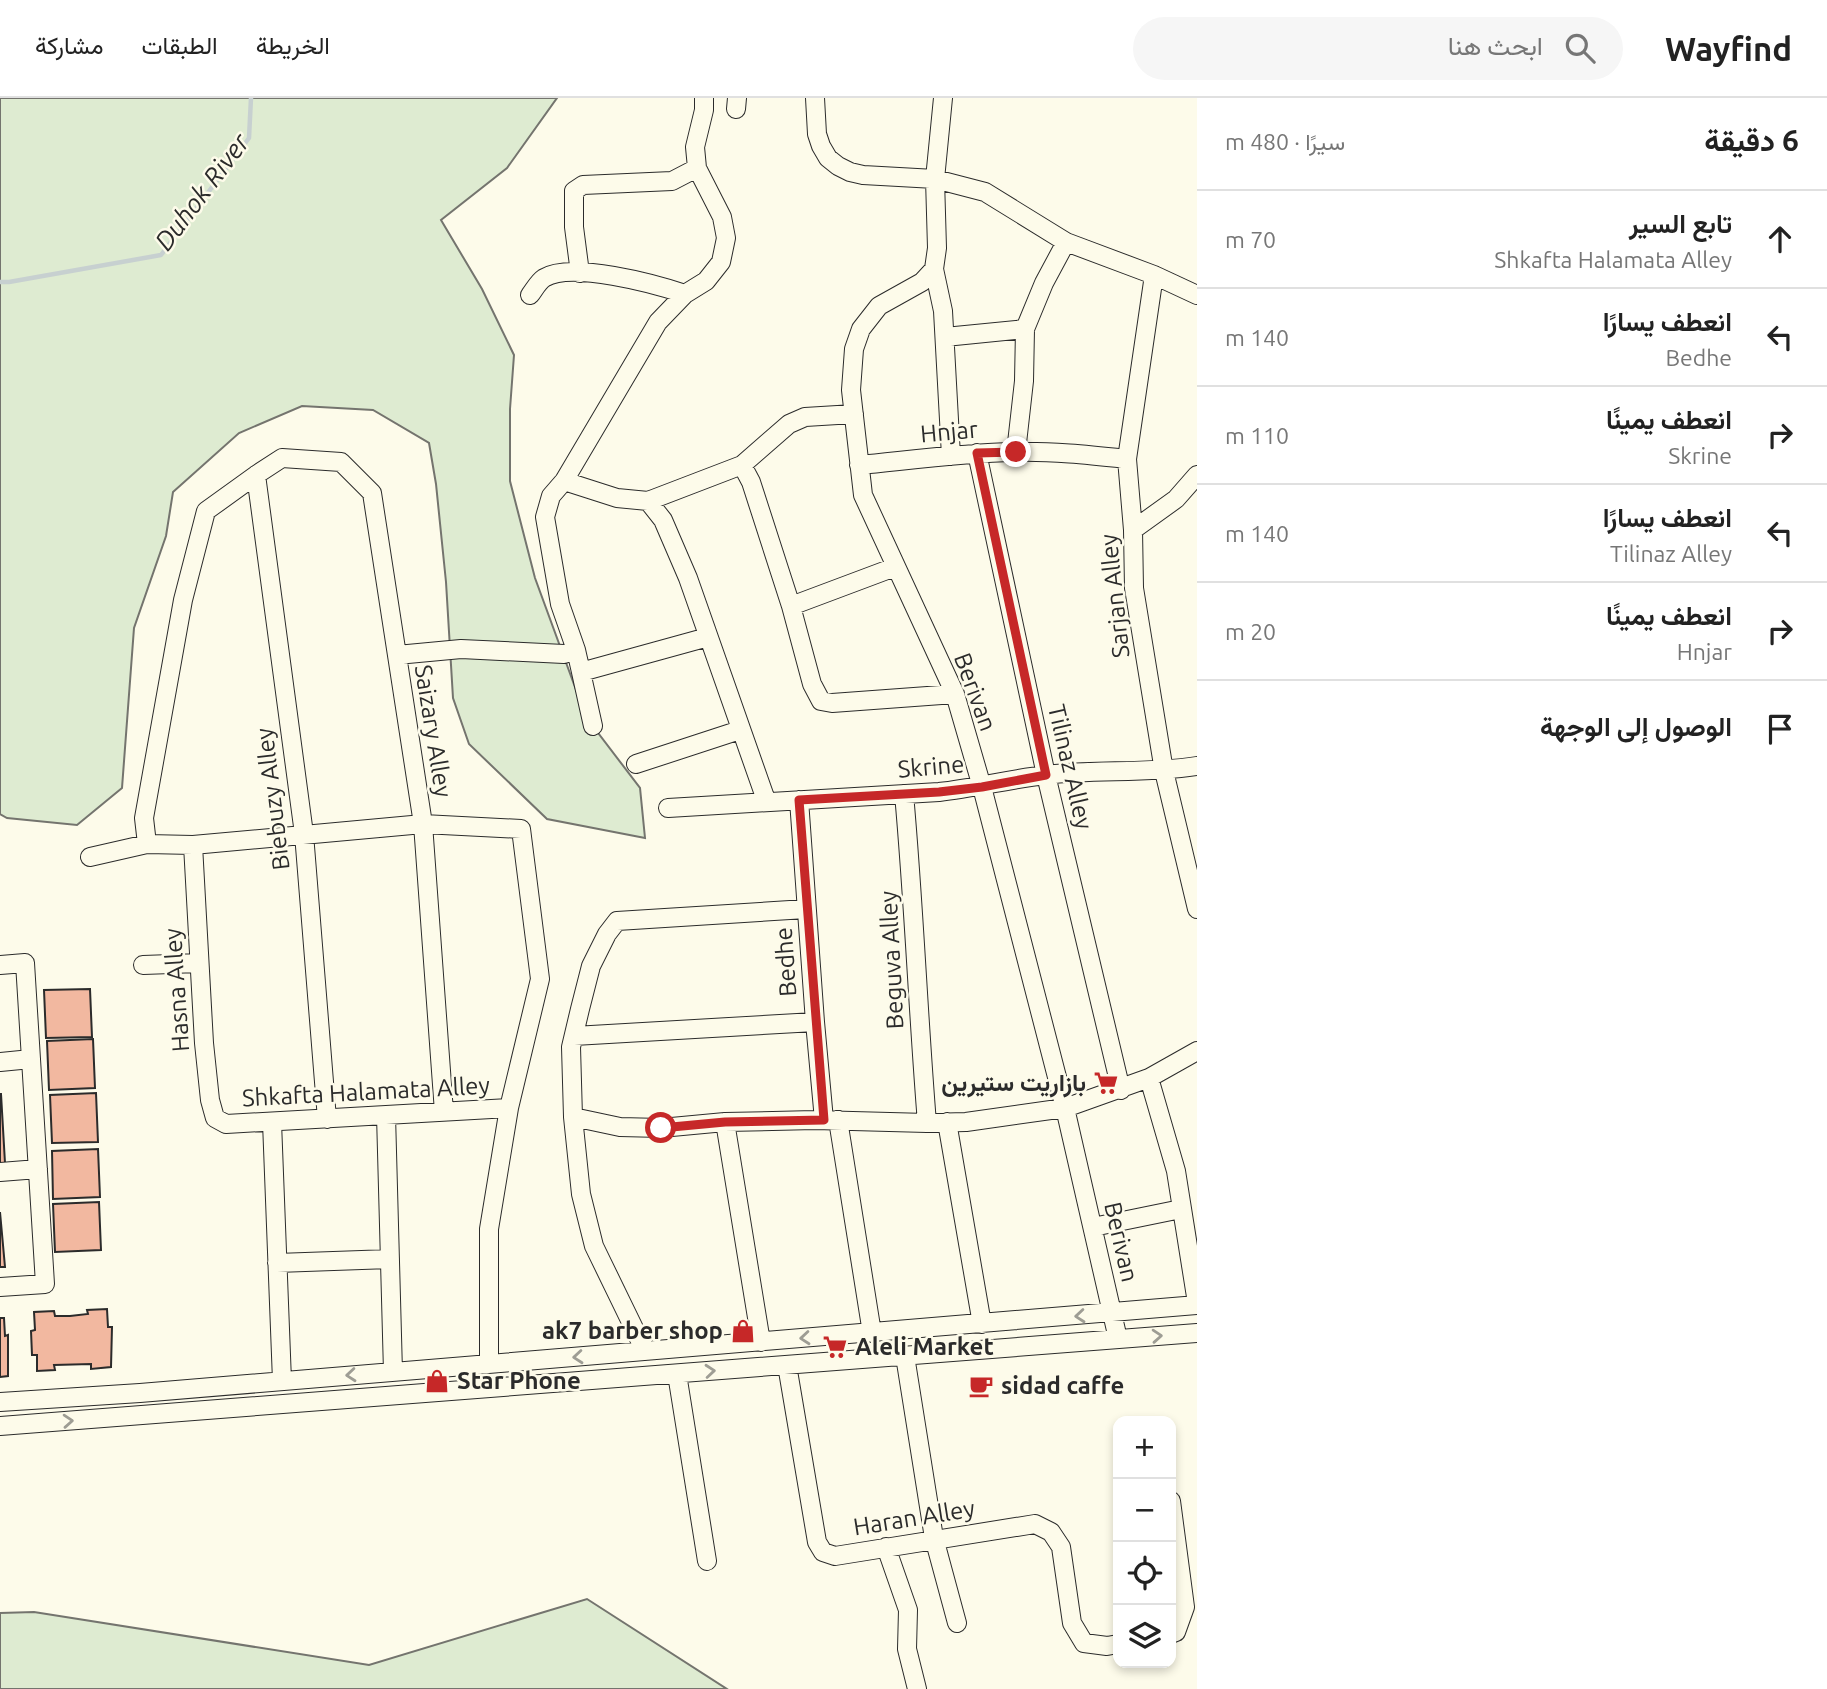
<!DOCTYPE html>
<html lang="ar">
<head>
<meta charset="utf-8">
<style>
	body { margin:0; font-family:Ubuntu,Vazirmatn,sans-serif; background:#f6f6f6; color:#222; direction:rtl }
	.controls { position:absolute; right:21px; bottom:21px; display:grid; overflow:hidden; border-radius:14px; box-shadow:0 4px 10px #0003 }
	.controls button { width:63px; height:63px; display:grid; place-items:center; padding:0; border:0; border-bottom:2px solid #e0e0e0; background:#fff; color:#222; font:35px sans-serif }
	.stop { position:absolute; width:21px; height:21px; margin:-16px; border:5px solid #c62828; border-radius:50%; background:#fff }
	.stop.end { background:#c62828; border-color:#fff; box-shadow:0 2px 7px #0008 }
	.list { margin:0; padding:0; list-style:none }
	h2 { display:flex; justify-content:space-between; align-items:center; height:91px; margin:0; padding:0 28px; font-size:30px }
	h2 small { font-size:23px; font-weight:400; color:#767676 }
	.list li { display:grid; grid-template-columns:46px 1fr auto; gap:21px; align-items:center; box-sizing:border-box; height:98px; padding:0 28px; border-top:2px solid #e0e0e0 }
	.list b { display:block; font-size:26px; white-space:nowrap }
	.list p { margin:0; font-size:23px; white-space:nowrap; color:#767676 }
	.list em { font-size:23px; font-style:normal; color:#767676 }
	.icon { flex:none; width:38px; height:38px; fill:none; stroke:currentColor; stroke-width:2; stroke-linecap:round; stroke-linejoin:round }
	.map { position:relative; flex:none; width:1197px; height:1591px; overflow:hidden; direction:ltr }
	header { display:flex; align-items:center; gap:42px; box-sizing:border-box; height:98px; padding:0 35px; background:#fff; border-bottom:2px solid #e0e0e0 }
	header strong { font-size:33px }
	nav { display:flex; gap:38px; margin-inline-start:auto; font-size:24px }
	.search { width:490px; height:63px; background:#f6f6f6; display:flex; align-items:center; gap:18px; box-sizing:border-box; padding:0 24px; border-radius:38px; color:#767676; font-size:26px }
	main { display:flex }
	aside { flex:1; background:#fff }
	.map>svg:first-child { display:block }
</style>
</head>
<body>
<header>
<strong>Wayfind</strong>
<div class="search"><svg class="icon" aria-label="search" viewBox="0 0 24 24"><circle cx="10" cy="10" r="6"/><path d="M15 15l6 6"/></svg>ابحث هنا</div>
<nav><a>الخريطة</a><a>الطبقات</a><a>مشاركة</a></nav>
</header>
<main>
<aside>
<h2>6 دقيقة<small>سيرًا · 480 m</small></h2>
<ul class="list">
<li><svg class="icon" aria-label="ahead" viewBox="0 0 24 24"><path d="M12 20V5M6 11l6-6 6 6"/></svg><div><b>تابع السير</b><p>Shkafta Halamata Alley</p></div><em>70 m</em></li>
<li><svg class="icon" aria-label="left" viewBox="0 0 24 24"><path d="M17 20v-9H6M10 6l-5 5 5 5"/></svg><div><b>انعطف يسارًا</b><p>Bedhe</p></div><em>140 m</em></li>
<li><svg class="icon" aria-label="right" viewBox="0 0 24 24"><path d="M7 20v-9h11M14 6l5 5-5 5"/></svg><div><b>انعطف يمينًا</b><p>Skrine</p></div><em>110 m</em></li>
<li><svg class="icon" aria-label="left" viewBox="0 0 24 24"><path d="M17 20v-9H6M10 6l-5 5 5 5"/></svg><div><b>انعطف يسارًا</b><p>Tilinaz Alley</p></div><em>140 m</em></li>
<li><svg class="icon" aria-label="right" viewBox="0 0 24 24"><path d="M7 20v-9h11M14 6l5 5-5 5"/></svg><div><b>انعطف يمينًا</b><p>Hnjar</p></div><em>20 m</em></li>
<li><svg class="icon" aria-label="arrive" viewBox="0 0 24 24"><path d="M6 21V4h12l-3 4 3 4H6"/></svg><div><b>الوصول إلى الوجهة</b></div></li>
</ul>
</aside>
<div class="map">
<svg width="1197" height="1591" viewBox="0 0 1197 1591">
	<rect width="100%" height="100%" fill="#fdfbea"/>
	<path fill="#deebd1" stroke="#74746e" stroke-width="2" d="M0,0H557L507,70L441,122L482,191L514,257L510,311V383L535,480L586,619L640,690L645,740L547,721L469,646L453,600L446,484L436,386L429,345L373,312L302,308L239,335L173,394L166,438L134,530L122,690L77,727L7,720L0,716Z
		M587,1501L727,1591H0V1515L34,1514L369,1567Z"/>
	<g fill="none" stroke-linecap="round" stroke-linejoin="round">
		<path stroke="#c7d0d0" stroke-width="4.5" d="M0,184H9L161,157L249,40L251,0"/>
	</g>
	<path fill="#f2b8a0" stroke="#2b2b2b" stroke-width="2" d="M90,891L92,939L46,940L44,892Z
		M93,941L95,990L49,992L47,943Z
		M96,995L98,1044L52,1045L50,997Z
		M0,996H1L5,1065H0Z
		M98,1051L100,1099L53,1101L52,1053Z
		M99,1104L101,1152L55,1154L53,1106Z
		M0,1114L5,1169H0Z
		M107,1211L108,1229H112L111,1269L91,1271V1266L54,1267L55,1272L37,1273V1257H32L31,1233L35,1232L34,1214L54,1213L55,1218H70L88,1216L87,1212Z
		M0,1220H4L5,1238L8,1237V1278L0,1279Z"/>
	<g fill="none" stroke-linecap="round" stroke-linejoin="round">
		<g stroke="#2b2b2b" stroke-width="20">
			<path id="minor" d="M704,0V12L695,49L697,70L722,119L726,140L721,164L706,183L685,196L658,224L564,383L551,398L545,419L560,506L576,552L581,574L708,539
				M815,0L817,36L821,48L828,60L838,68L850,74L863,77L935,81L985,94L1066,144L1154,177L1197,197
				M943,0L935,81L937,150L934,171L922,184L879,208L861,231L854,251L851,292L863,397L955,596L982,689L1065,1010L1118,1241
				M736,11L737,0
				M934,171L943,213L951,358
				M580,175L574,129V93L583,87L672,83L697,70
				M1154,177L1127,361L1133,432L1134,490L1164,673L1197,811
				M530,197C534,192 538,184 544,180C571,163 655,186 685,196
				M945,239L1025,231
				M1016,354L1024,283L1025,231L1044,185L1066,144
				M977,355L1046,677L1121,992
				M742,367L751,384L791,508
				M859,367C911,362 963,355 1014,354C1052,353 1089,357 1127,361
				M256,377L304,736L327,1021
				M564,383L617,400L648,403L742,367L789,326L805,319L854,316
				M648,403L663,422L688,480L766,702
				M1133,432L1176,401L1197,377
				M895,469L791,508L812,586L821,603L832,605L955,596
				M397,557L461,551L564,556L576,552
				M581,574L593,628
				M636,666L740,632
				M904,696C914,806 918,915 927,1025
				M799,702L815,924L824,1022
				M668,710L939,694C975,690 1010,681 1046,677C1096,671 1147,676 1197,668
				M147,746L144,720L183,502L206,413L256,377L282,360L341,364L372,395L423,726L444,1014
				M193,747L204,945L210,1002L215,1020L226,1026L509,1010
				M90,759L147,746L193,747L423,726L521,731L540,881L509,1010L489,1131V1266
				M0,867L25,865L45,1186L0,1189
				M143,867L199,865
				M574,938L815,924
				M0,964L31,961
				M1149,980L1176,1073L1197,1205
				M386,1017L393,1274
				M573,1019L620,1029L661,1030L725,1024L815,1022L927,1025L966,1024L1065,1010L1149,980L1197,953
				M838,1022L872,1235
				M272,1024L282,1283
				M725,1024L761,1244
				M947,1024L982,1226
				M0,1074L38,1071
				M1093,1129L1181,1111
				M277,1165L390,1161
				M645,1253L594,1148L581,1096L573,1019L571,949L580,911L591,868L607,836L617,823L806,811
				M905,1258L934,1440L957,1525
				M787,1267L817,1444L823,1454L835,1458L1035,1426L1051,1434L1061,1449L1072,1525L1084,1545L1107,1548L1118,1546
				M677,1276L707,1463
				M0,1304L140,1295L1197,1207
				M0,1328L1197,1235
				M886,1449L908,1512L907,1551L917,1591
				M1171,1536L1176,1534L1185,1509L1171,1403"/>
		</g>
		<use href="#minor" stroke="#fdfbea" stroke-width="18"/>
	</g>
	<defs><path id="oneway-chevron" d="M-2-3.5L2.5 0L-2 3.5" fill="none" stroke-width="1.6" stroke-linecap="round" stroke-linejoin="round" transform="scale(1.75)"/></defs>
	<g stroke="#9e9d94">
		<use href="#oneway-chevron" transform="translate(1080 1218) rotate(175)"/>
		<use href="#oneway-chevron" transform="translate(1157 1238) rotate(-4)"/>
		<use href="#oneway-chevron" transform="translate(805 1240) rotate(175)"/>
		<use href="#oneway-chevron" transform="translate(578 1259) rotate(175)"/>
		<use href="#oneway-chevron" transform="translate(710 1273) rotate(-5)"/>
		<use href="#oneway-chevron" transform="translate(351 1277) rotate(175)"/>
		<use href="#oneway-chevron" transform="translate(68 1323) rotate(-4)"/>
	</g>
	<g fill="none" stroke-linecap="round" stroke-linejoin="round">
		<path stroke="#c62828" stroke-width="9" d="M661,1030L725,1024L824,1022L799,702L939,694L982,689L1046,677L977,355L1016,354"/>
	</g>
	<defs>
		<g id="supermarket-bare" transform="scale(1.89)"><path d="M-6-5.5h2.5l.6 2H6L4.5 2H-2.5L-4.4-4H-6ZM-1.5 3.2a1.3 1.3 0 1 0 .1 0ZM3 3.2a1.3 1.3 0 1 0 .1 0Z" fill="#c62828" stroke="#fdfbea" stroke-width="2.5" paint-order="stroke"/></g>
		<g id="shop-bare" transform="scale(1.89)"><path d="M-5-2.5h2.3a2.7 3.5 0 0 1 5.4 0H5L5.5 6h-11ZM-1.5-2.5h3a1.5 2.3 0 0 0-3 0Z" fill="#c62828" stroke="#fdfbea" stroke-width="2.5" paint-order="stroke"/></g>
		<g id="cafe-bare" transform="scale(1.89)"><path d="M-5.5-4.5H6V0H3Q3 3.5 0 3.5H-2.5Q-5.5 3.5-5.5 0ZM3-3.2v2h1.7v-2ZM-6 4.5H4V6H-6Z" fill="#c62828" stroke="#fdfbea" stroke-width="2.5" paint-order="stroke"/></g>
	</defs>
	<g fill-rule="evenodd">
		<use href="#supermarket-bare" x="1106" y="985"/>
		<use href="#shop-bare" x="743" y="1233"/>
		<use href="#supermarket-bare" x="835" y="1249"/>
		<use href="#shop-bare" x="437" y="1283"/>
		<use href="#cafe-bare" x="981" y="1288"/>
	</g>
	<g text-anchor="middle" stroke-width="5" stroke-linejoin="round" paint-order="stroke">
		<g font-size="24" fill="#2b2b2b" stroke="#fdfbea">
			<text transform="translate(949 334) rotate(-5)" y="8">Hnjar</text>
			<text transform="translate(1115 498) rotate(-96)" y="8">Sarjan Alley</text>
			<text transform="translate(975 594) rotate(70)" y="8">Berivan</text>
			<text transform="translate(433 633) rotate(81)" y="8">Saizary Alley</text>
			<text transform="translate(931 669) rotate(-5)" y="8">Skrine</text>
			<text transform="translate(1070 669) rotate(77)" y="8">Tilinaz Alley</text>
			<text transform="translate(273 701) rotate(-97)" y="8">Biebuzy Alley</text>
			<text transform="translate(892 862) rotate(-93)" y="8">Beguva Alley</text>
			<text transform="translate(786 864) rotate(-94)" y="8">Bedhe</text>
			<text transform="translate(177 892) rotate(-94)" y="8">Hasna Alley</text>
			<text transform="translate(366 994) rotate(-3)" y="8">Shkafta Halamata Alley</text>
			<text transform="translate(1121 1144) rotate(77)" y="8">Berivan</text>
			<text transform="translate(914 1420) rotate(-9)" y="8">Haran Alley</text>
		</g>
		<g font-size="24" font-weight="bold" fill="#2b2b2b" stroke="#fdfbea" text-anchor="start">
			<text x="1086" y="993" text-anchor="end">بازاريت ستيرين</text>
			<text x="723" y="1241" text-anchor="end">ak7 barber shop</text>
			<text x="855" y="1257">Aleli Market</text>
			<text x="457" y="1291">Star Phone</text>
			<text x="1001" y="1296">sidad caffe</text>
		</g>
		<g font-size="26" font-style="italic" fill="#2b2b2b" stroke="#fdfbea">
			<text transform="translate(202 94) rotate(-53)" y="9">Duhok River</text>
		</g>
	</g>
</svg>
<div class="controls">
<button>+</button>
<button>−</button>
<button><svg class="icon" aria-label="locate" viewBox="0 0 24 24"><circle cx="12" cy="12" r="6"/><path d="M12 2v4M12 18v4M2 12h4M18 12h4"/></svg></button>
<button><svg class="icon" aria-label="layers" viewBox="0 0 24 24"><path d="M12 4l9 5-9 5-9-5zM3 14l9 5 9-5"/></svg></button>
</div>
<div class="stop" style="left:661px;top:1030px"></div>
<div class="stop end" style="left:1016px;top:354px"></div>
</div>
</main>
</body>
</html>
